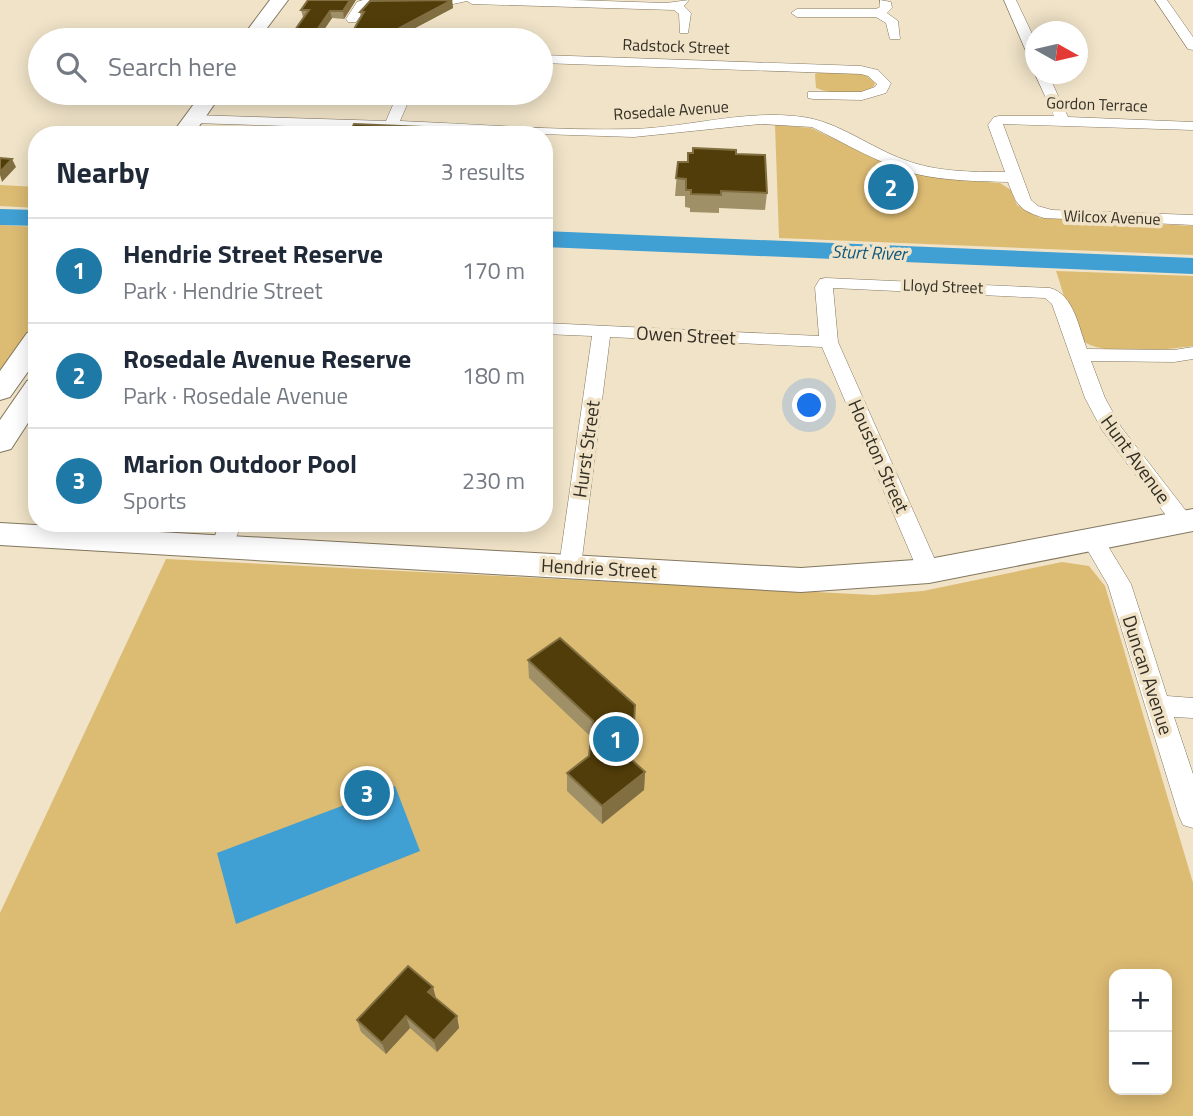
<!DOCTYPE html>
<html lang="en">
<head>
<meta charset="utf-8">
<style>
	body { margin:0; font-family:"Titillium Web",sans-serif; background:#f6f6f7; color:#1f2937 }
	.controls { position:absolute; right:21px; bottom:21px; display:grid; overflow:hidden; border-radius:14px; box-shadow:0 4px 18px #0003 }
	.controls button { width:63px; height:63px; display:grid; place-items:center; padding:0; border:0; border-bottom:2px solid #e0e1e3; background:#fff; color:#1f2937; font:35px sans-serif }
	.compass { position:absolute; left:1025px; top:21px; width:63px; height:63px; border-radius:50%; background:#fff; box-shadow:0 4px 18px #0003; rotate:98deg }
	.you { position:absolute; left:810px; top:406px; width:24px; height:24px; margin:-18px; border:5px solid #fff; border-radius:50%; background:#1a73e8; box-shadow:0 0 0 10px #1a73e833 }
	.badge { display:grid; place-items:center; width:46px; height:46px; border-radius:50%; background:#1e79a7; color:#fff; font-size:23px; font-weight:700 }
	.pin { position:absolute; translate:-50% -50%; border:4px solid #fff; box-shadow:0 2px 7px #0006 }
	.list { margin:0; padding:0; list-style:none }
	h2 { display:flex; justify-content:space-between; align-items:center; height:91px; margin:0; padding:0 28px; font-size:30px }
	h2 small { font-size:23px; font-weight:400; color:#747a83 }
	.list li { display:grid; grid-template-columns:46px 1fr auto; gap:21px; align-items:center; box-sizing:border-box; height:105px; padding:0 28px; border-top:2px solid #e0e1e3 }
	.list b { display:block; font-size:26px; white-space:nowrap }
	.list p { margin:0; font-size:23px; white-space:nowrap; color:#747a83 }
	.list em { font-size:23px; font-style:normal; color:#747a83 }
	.icon { flex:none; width:38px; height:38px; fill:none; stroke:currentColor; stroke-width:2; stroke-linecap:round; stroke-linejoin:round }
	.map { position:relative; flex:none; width:1193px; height:1116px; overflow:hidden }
	.search { position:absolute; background:#fff; box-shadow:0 4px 18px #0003; left:28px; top:28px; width:525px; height:77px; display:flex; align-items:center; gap:18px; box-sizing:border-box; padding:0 24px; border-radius:38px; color:#747a83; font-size:26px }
	.panel { position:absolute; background:#fff; box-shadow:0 4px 18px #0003; left:28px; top:126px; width:525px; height:406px; border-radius:28px }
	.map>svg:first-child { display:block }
</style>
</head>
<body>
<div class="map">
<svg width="1193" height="1116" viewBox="0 0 1193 1116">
	<rect width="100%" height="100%" fill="#f0e3c8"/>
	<path fill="#dcbb73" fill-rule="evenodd" d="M822,71L855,73L867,76L875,83L874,86C861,97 831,94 816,88L815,74Z
		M775,125L811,128L888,164L915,173L947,179L1000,183L1011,190L1017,205L1040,218L1193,226V255L779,238Z
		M0,185L37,187V208L0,206Z
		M0,225L37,227V323L0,374Z
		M1056,271L1193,276V346C1170,349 1096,358 1080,338C1073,329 1061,285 1056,271Z
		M166,559L874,595L923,591L1062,562L1089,566L1105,586L1193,883V1116H0V913ZM1114,974H1167V1090H1114Z"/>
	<path fill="#409fd3" d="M395,786L420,851L236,924L217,853Z"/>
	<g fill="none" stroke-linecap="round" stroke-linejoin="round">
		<path fill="#409fd3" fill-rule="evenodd" d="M0,209L37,210V226L0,225Z
			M544,231L1193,258V274L544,247Z"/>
		<g stroke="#83775f" stroke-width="1">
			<path id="street" d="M363,0H573L666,3L689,0L684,6L691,13L688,33H680L679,14L674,10L472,4L467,1L439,7L370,6L366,8L356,22H348L346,19L357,2Z
				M880,0L891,2L892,8L887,13L898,21L900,39H890L886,23L876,17H797L791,13L797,9H876L880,7Z
				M1004,0H1016L1036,42V62L1029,58Z
				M1155,0H1167L1193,37V50L1188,49Z
				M541,55L861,66L878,70L891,83L886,93L862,100L813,99L808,98V92H861L875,87L877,84L868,76L861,74L541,63Z
				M1035,74H1048L1068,117L1193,122V130L1003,124L1031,200L1038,206L1052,210L1193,215V225L1044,218C1019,210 1017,206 1008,182C978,181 946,181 916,174C880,164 846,144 812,127L760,124L634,137L193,123L186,119L193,115L386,121L398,93H412L400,121C476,124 557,131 634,129C690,127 747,109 803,117C839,122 871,148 905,160C937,172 972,172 1005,172L988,125L994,117L999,116H1054Z
				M826,278L1050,288C1074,294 1079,329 1087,349L1174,350L1193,347V359L1174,362L1091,361L1105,398L1121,427L1190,516L1193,521L1190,526L1182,529L1174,526L1102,430L1085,398L1052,304L1045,298L833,288L838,342L940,571L937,577L929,579L921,577L918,571L822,347L610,337L581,566L578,572L570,574L562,572L559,566L592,336L544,334V323L819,336L815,287L820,279Z
				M220,523H242L230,552L222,554L214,552L211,546Z
				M1092,531L1100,533L1131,584L1167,696L1193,698V718L1174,717L1193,774V828L1183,825L1179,816L1108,585L1081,539L1084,533Z"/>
		</g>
		<g stroke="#83775f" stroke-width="2">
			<path id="secondary" d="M270,0H288L258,40H240Z
				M202,93H222L193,135H171Z
				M37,331V359L10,397L0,400V371L27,333Z
				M37,378V409L11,449L0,452V420L27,381Z
				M1193,509V531L929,583L801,592L0,545V523L801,568L929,559Z"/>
		</g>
		<use href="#street" fill="#fff" fill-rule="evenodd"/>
		<use href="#secondary" fill="#fff" fill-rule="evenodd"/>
	</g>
	<path fill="#a09068" d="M356,0L344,19L332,18L317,40H288L303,17L301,10Z
		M452,0L453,8L400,36V40H357V37H355L354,29L361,18L360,12Z
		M693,153L736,154L767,193L765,210L719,208V213L690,212V208L685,207V196H675L678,162H688Z
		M528,660L635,723L632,760L645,772L644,790L602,824L567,791V773L589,756L591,737L529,678Z
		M436,999L457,1016L459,1028L437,1052L410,1028L386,1054L361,1032L357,1020Z"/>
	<path fill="#816f42" d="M350,0H356L344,19L343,11Z
		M452,0L453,8L400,36V40H397L390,33Z
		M330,11L332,18L317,40H310Z
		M12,159L16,167L2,182L0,175V172Z
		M645,772L644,790L602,824V806Z
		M433,987L436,998L428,992Z
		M406,1016L410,1028L386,1054L382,1043Z
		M457,1016L459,1028L437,1052L434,1041Z"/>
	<path fill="#513d09" stroke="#816f42" stroke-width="2" d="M308,0H350L343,11H330L310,40H288L309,10H301Z
		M452,0L390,33L399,36L397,40H369L372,35L356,34L359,30L354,29L364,12H360L370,1Z
		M354,124L423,127L420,135H334L336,130H351Z
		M249,131L278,133L276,135H247Z
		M693,148L736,150V154L765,155L767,193L721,191V195L691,194V190H686V179L676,178L678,162H688V153H693Z
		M0,158L12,159L0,172Z
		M560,638L635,705L632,760L645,772L602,806L567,773L589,756L593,721L528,660Z
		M408,966L433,987L428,992L457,1016L434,1041L406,1016L382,1043L357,1020Z"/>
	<g text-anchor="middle" stroke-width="7" stroke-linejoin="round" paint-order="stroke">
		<g font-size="16" fill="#342f25" stroke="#f0e3c8">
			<text transform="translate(676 46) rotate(2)" y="6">Radstock Street</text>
			<text transform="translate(1097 104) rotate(2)" y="6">Gordon Terrace</text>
			<text transform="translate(671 110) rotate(-4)" y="6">Rosedale Avenue</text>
			<text transform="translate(1112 217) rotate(2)" y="6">Wilcox Avenue</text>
			<text transform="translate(943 286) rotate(2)" y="6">Lloyd Street</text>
		</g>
		<g font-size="18" font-style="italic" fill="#10587c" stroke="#f0e3c8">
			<text transform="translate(869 253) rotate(2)" y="6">Sturt River</text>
		</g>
		<g font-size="19" fill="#342f25" stroke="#f0e3c8">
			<text transform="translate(686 335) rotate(3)" y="7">Owen Street</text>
			<text transform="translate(586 449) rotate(-82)" y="7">Hurst Street</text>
			<text transform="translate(879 456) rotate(66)" y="7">Houston Street</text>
			<text transform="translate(1136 459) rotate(54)" y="7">Hunt Avenue</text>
			<text transform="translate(599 568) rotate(3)" y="7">Hendrie Street</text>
			<text transform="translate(1148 675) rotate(72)" y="7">Duncan Avenue</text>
		</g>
	</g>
</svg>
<div class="controls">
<button>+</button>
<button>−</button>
</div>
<svg class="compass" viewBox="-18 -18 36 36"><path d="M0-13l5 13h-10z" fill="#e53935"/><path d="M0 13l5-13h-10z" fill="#747a83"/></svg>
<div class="you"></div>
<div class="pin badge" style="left:616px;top:739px">1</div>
<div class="pin badge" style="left:891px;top:187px">2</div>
<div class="pin badge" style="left:367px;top:793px">3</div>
<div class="search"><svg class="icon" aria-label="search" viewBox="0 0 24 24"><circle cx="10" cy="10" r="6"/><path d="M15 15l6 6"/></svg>Search here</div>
<section class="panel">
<h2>Nearby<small>3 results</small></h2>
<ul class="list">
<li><span class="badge">1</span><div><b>Hendrie Street Reserve</b><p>Park · Hendrie Street</p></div><em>170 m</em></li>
<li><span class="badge">2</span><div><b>Rosedale Avenue Reserve</b><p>Park · Rosedale Avenue</p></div><em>180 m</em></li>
<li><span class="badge">3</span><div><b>Marion Outdoor Pool</b><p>Sports</p></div><em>230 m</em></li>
</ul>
</section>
</div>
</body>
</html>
